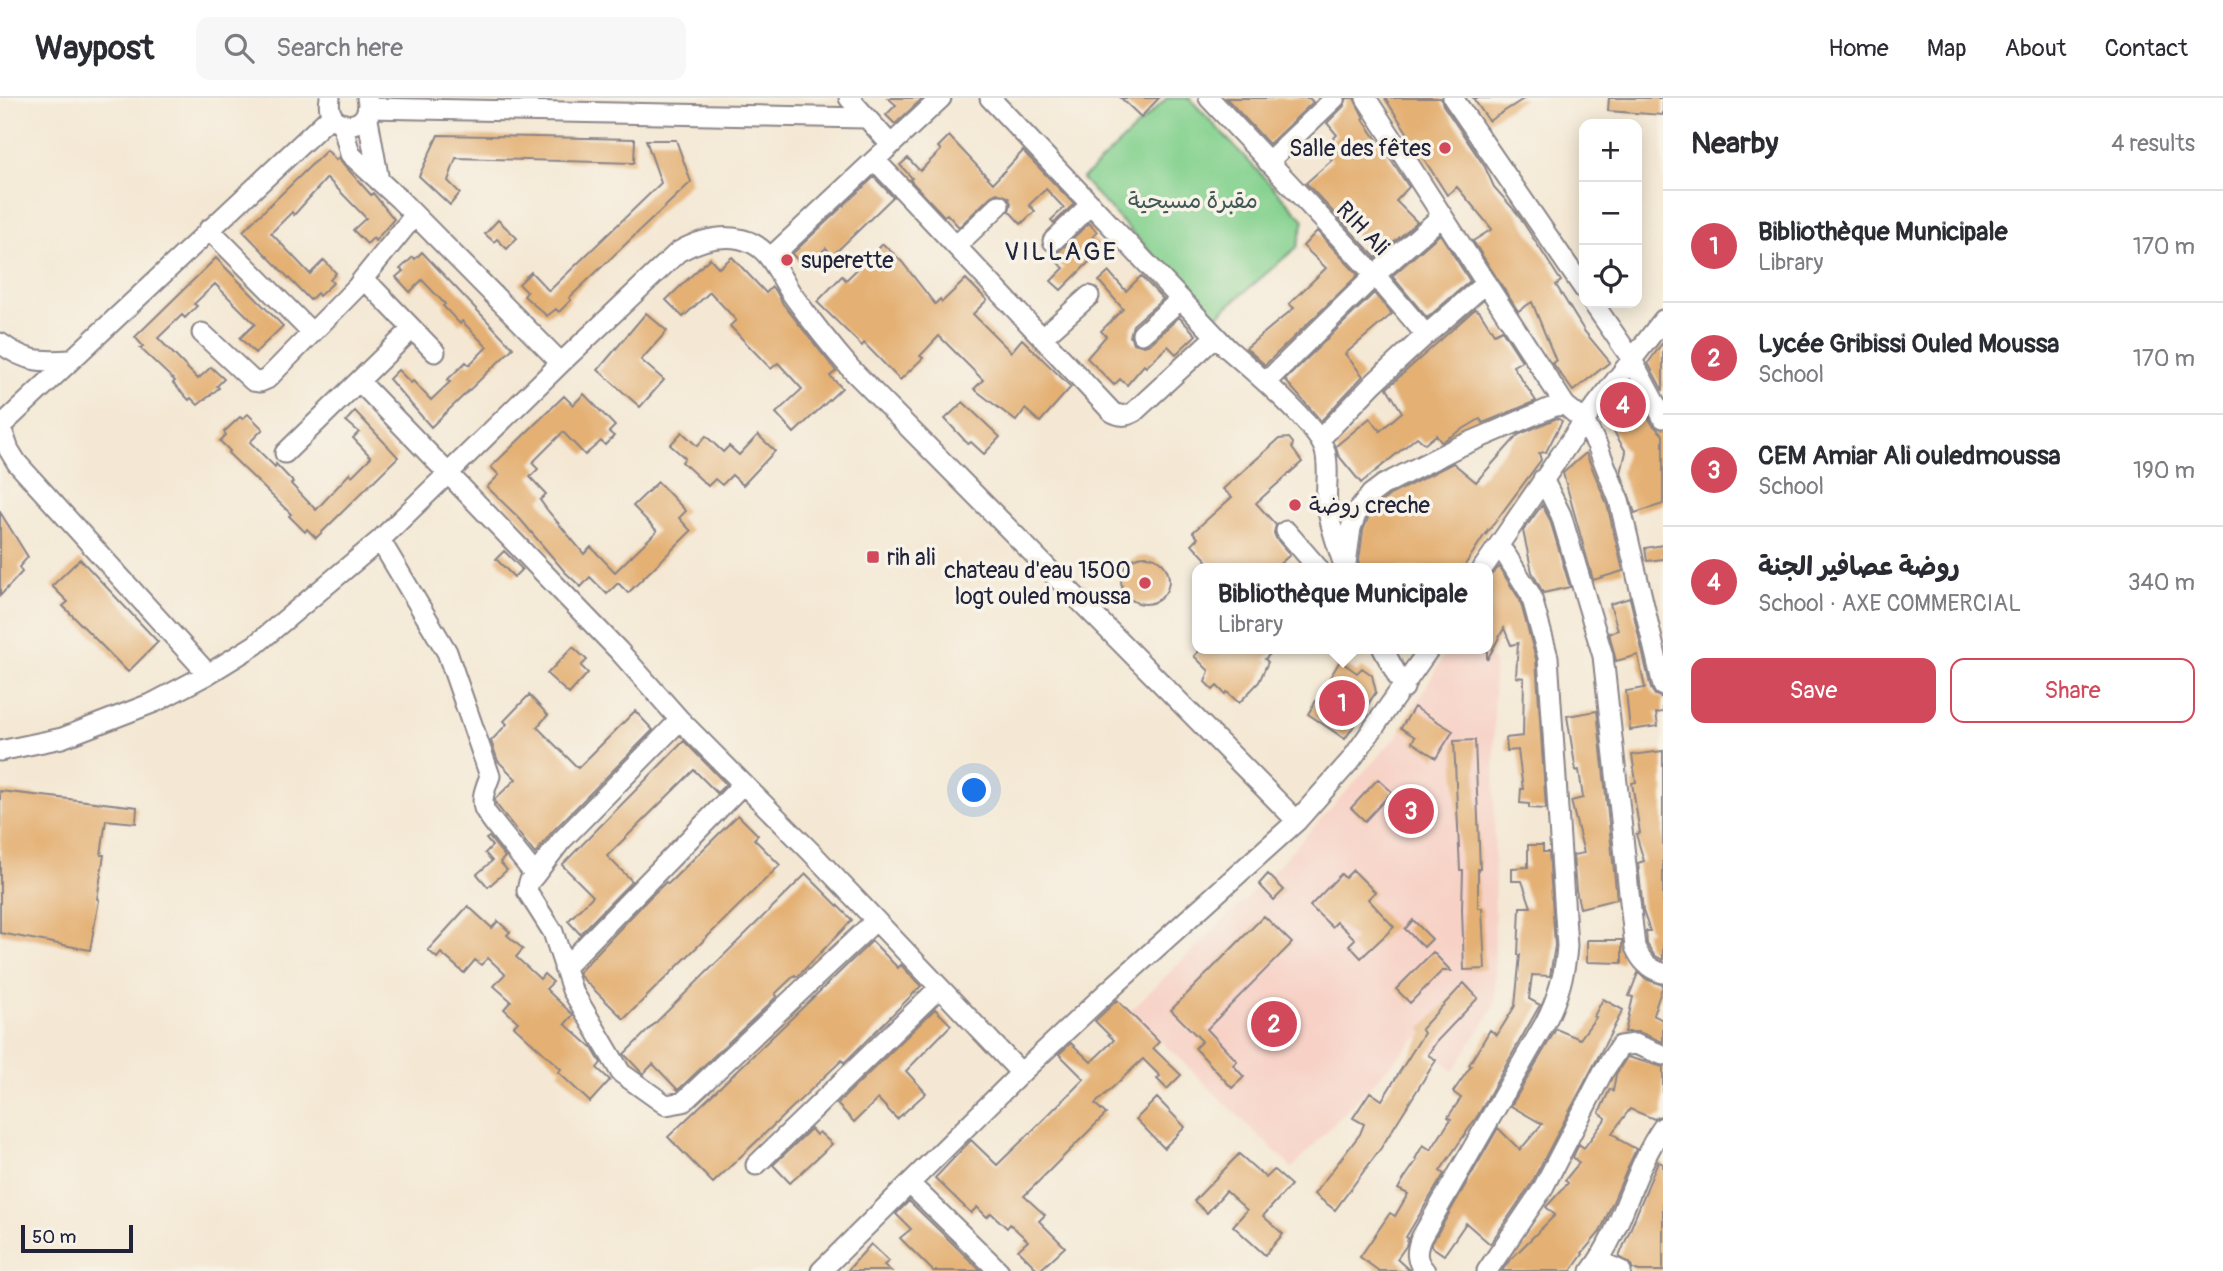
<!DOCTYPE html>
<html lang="en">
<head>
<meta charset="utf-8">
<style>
	body { margin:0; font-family:Pangolin,"Playpen Sans Arabic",sans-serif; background:#f7f7f7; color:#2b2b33 }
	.controls { position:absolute; right:21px; top:21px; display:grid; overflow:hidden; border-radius:14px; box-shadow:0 4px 18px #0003 }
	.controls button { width:63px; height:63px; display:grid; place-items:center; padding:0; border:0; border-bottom:2px solid #e1e1e2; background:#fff; color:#2b2b33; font:35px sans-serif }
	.scale { position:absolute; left:21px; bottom:18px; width:112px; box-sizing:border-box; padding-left:7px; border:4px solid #22223b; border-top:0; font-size:19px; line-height:24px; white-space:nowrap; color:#22223b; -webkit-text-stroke:5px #f7f3e8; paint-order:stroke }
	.you { position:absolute; left:975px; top:693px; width:24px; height:24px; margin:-18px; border:5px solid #fff; border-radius:50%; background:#1a73e8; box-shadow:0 0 0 10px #1a73e833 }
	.badge { display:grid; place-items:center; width:46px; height:46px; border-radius:50%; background:#d1495b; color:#fff; font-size:23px; font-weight:700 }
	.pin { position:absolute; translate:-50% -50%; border:4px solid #fff; box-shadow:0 2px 7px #0006 }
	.popup { position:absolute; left:1192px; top:465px; width:301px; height:91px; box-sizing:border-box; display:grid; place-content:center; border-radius:14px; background:#fff; filter:drop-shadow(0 2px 5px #0005); font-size:23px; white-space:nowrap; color:#7c7c81 }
	.popup b { font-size:26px; color:#2b2b33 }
	.popup::after { content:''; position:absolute; left:50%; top:100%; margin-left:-14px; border:14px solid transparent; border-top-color:#fff }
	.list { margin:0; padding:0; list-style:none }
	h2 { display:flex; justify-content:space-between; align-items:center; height:91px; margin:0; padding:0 28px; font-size:30px }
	h2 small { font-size:23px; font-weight:400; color:#7c7c81 }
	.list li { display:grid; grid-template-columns:46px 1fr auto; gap:21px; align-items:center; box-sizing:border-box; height:112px; padding:0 28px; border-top:2px solid #e1e1e2 }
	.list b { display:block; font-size:26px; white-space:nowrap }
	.list p { margin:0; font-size:23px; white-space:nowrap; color:#7c7c81 }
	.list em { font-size:23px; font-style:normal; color:#7c7c81 }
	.actions { display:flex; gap:14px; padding:21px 28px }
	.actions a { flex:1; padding:16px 0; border:2px solid #d1495b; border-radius:14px; text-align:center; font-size:24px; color:#d1495b }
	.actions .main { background:#d1495b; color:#fff }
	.icon { flex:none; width:38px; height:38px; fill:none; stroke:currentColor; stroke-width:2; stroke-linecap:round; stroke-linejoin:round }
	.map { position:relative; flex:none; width:1663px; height:1173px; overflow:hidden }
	header { display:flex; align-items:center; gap:42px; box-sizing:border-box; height:98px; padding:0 35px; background:#fff; border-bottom:2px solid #e1e1e2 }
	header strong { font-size:33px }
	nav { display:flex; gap:38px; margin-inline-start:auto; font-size:24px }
	.search { width:490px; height:63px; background:#f7f7f7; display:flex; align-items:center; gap:18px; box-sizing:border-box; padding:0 24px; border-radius:14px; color:#7c7c81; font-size:26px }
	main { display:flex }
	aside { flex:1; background:#fff }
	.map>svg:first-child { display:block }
</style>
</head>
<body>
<header>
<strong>Waypost</strong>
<div class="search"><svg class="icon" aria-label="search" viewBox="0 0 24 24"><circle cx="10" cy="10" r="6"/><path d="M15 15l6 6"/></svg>Search here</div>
<nav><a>Home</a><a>Map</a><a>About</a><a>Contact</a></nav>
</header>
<main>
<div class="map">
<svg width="1663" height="1173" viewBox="0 0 1663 1173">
	<rect width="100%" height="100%" fill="#f7f3e8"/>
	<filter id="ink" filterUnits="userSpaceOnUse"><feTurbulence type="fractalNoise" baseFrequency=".0143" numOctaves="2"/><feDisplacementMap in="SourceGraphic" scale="14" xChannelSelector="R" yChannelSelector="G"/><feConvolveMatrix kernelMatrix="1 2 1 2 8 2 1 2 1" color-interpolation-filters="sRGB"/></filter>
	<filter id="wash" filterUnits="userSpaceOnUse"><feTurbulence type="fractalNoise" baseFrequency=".00686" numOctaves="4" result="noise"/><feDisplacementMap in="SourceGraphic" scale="28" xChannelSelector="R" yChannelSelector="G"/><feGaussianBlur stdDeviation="1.57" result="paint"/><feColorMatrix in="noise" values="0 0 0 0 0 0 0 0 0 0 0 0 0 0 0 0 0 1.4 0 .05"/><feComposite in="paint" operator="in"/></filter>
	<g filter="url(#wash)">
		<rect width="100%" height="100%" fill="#f4e8d4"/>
		<path fill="#f7d1c6" d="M1448,551H1477L1494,564L1495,907L1453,973L1417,939L1292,1070L1130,913L1259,788L1397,638Z"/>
		<path fill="#86d290" stroke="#547a66" stroke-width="2" d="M1167,0H1189L1304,122L1297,149L1213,221L1082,81Z"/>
		<g id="blocks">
			<path fill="#e4b073" d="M888,0H923L895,26L886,17L896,7Z
				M1121,0H1159L1141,19Z
				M1226,0H1309L1313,4L1269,46Z
				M1347,0H1354L1364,20L1363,21L1409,89L1396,103L1417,124L1376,160L1306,85L1332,62L1322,51L1337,37L1327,25L1344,8Z
				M1385,0H1441L1443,7L1485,69L1494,89L1517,115L1561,183L1556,187L1585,234L1610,264L1573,293L1552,264L1556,263L1532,204L1518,213L1473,143L1492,131L1457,89L1447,97Z
				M1473,0H1525L1489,23Z
				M1609,0H1663V17L1608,13Z
				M438,37L635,41L634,65L456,60L448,83L460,95L450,107L419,78Z
				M949,38L993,85L1023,53L1074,106L1054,125L1051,122L1064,110L1046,91L1029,107L1035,113L1021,126L1009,113L1011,105L1008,99L997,95L991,98L959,129L947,116L944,118L910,82L912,80L900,67L908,60L920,73L941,52L938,49Z
				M646,42H676L691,84L569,200L571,202L559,214L556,211L547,218L524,198L527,194L519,186L531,174L549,193L661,85Z
				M327,52L336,62L338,60L371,97L373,95L394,121L375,143L373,140L367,146L353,132L366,120L327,80L294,117L292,114L271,135L310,176L324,162L336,175L330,182L333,185L319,198L317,195L310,202L243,133Z
				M874,79L893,99L833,157L826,150L805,170L792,156Z
				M498,122L517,140L507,151L497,141L494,144L485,136Z
				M1089,125L1097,134L1092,140L1103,150L1061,192L1051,183L1064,170L1052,160Z
				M1317,133L1358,177L1265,267L1246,250L1294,210L1289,206L1326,170L1303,148Z
				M1440,136L1470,183L1427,220L1392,178Z
				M883,146L902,164L935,206L940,201L942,204L966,181L987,202L973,216L1011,254L1022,241L1071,289L1040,324L1025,311L1016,323L974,291L983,282L939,238L920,258L923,260L900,282L864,245L862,248L817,204L842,178L846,182Z
				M422,154L513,250L431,329L389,281L398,272L411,285L413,283L431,302L450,284L447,282L466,264L469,267L487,249L462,223L460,226L443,208L445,206L422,182L410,194L396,179L403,173L400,171L413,159L415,161Z
				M732,159L766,195L772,189L776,193L783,206L836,273L830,278L842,290L794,335L776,315L802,291L778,265L771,271L748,247L730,228L736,222L710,194L683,219L666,202L710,160L719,170Z
				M216,160L283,228L255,255L240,240L255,226L215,186L194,206L197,208L185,220L182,217L158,240L198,281L211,269L224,281L217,288L219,290L198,307L191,300L189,302L173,285L175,283L140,250L143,248L135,239Z
				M1109,174L1126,193L1141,178L1163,201L1133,227L1130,238L1133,245L1144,248L1150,246L1179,219L1196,237L1176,256L1168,248L1146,269L1144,267L1127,287L1120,281L1114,287L1087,260L1106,238L1101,233L1123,211L1099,183Z
				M1374,195L1392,216L1345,256L1363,278L1321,323L1285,282Z
				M1475,211L1480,214L1494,236L1502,232L1522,263L1513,268L1536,303L1483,325L1480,321L1441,344L1436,337L1425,346L1417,339L1361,385L1338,357L1336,348L1370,320L1380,333L1402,314L1387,290Z
				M646,215L667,233L641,262L664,282L640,309L598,272Z
				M1663,244V293L1648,265Z
				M584,296L615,328L609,334L614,338L605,347L601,343L585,357L563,334L532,365L538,371L530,379L546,396L540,402L548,413L584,456L591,449L615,474L657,433L633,408L658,384L686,413L679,420L691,433L628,495L618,485L607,496L590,479L581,489L565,474L520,421L487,389L499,377L491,369L564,298L573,307Z
				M1637,298L1652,326L1663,337V406L1635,415L1621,375L1626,354L1605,318Z
				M963,304L1000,339L984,356L971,344L968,346L945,321Z
				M355,313L398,359L316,440L307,431L305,434L289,418L291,416L228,355L230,353L220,343L226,337L224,334L240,319L242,321L248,316L263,331L250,344L275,369L276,366L293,384L291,386L316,412L350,375L352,378L371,359L353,340L359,334L346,323Z
				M1557,320L1562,323L1546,354L1539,355L1541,362L1487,435V433L1463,470H1358L1363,433L1368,420L1380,405L1390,397L1453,365L1476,384L1518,337Z
				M682,334L697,348L706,338L723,354L729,348L739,357L758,337L775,353L743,387L732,377L722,387L715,381L708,388L682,364L685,360L670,347Z
				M1289,340L1293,345L1292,350L1302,364L1256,405L1276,427L1274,435L1276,440L1290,457L1275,470H1214L1192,446L1198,440L1193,434L1232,399L1223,391L1279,341Z
				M1586,355L1607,406L1623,473L1593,482L1563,375Z
				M1542,407L1550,422L1570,489L1543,495L1532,474L1523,433Z
				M0,414L28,459L19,469L22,474L0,498Z
				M1663,447V461L1647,463L1645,450Z
				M504,453L522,471L514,479L496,461Z
				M1121 482a24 24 0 1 1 48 0a24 24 0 1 1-48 0Z
				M80,461L158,544L128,574L63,508L68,504L52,488Z
				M1499,469L1520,502L1536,561L1546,711L1529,710V706L1520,705L1521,691H1523L1518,652L1507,653L1506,640L1523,638L1524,580L1516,579L1518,545L1511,547L1504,530L1487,562V481Z
				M1630,500L1651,591L1655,597L1663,600V614L1656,615L1658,628L1630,632L1626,593L1645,590L1638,557L1616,563L1609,535L1618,532L1610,506Z
				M573,549L587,562L581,568L588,575L569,596L547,576Z
				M1201,551H1275L1265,561L1268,564L1259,584L1239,605L1227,594L1225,596L1217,588L1213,592L1205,584L1209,573L1194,558Z
				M1340,563L1357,575L1362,570L1372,577L1376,594L1345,641L1308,616Z
				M529,597L548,617L537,629L578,670L635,613L653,632L552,734L535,756L496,706L495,701L516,681L498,663L491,643L507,626L504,623Z
				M1414,609L1453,633L1436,660L1412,644L1415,639L1401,630Z
				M1597,613L1617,801L1580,810L1576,792L1573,757L1584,755L1571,703L1583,700L1579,672L1576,673L1567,618Z
				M1475,642L1480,771H1478V810H1482L1485,871L1464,872L1462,811L1463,772H1460L1454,643Z
				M684,643L726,686L717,695L694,672L607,758L632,783L580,836L568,823L593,798L562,767Z
				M1663,653V862L1654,857L1647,846L1646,833H1650L1643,813L1638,765L1644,763L1636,736L1640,735L1632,685L1636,684L1632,657Z
				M1378,681L1392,694L1365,723L1351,710Z
				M0,693L137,709L136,725L106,722L101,757H104L97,801L99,802L90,852L0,835Z
				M738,717L758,737L754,741L780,767L624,921L580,878L579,874L649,800L666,784L668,786Z
				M489,739L505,759L500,764L507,772L488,789L477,776L492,763L485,755L492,748L486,741Z
				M1528,747H1543V754H1549L1555,848L1550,878L1532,877L1529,901L1540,907L1478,1017L1440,1073L1444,1076L1406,1139L1408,1140L1406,1148L1397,1161L1410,1173H1379L1360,1159L1390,1115L1395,1118L1408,1096L1398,1091L1402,1084L1417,1062L1415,1061L1423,1047L1431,1052L1451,1021L1448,1019L1461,1000L1453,994L1471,968L1469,967L1490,932L1497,937L1515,908L1520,857H1518L1520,809H1531L1522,783H1512V770L1528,769Z
				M1353,772L1375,794L1368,801L1394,829L1361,860L1349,847L1355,841L1337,824L1332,829L1310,808L1341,776L1345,780Z
				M806,776L852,822L797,879L795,877L775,896L777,898L768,907L678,992L653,966L643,976L641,974L624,956Z
				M1268,776L1284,792L1274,802L1259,786Z
				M468,808L492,830L498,823L510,834L507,837L523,851L516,859L540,881L544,876L553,884L546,891L573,917L565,926L592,950L601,965L597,970L610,982L590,1004L558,974L561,971L514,928L518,924L504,911L511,903L494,888L505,876L488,860L481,867L475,862L464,875L441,855L437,860L428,852Z
				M1264,818L1292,845L1207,931L1237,963L1233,967L1244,979L1232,990L1195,950L1202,943L1171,912Z
				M1413,822L1432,841L1424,849L1405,831Z
				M1587,842H1622V865L1587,864Z
				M872,843L898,870L901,867L921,888L844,965L842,962L713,1085L668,1039Z
				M1433,854L1451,873H1442L1410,905L1396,891Z
				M1638,875L1648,882L1663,887L1653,917L1663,922V944L1639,934H1625L1633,899L1629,898Z
				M1464,885L1478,900L1436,944L1428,957L1436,962L1381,1050L1335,1112L1314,1096L1360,1036L1364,1026L1353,1020L1370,994L1382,1002L1424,935L1421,931Z
				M1603,901L1623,912L1531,1086L1490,1146L1466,1125L1444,1157L1431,1148L1432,1145L1498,1030L1520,1052L1542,1026L1511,1008L1556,931L1580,941L1596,919L1594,918Z
				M1117,902L1159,944L1153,950L1181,977L1167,991L1157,981L1160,978L1143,961L1095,1006L1106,1016L1024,1098L1045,1117L1039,1123L1065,1149L1039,1173L1018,1152L1028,1143L1010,1126L1007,1130L991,1115L987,1119L977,1109L971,1115L935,1080L971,1042L997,1067L1033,1032L1084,981L1059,956L1071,945L1091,964L1114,942L1095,923Z
				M935,911L951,927L906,973L926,995L897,1021L878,1001L854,1024L837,1006Z
				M1627,959L1663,969V1017L1654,1021L1630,1011L1612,1035L1619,1040L1618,1041L1636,1051L1600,1134L1582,1155L1583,1156L1571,1173H1502L1508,1164L1555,1117L1546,1109L1568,1085L1565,1082L1579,1065L1573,1059L1579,1046L1584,1050L1606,1020L1599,1015L1610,991L1613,993L1616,976Z
				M1157,1000L1185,1029L1164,1050L1136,1021Z
				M811,1031L816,1037L819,1034L832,1046L790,1085L773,1067Z
				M1239,1056L1266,1080L1274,1072L1291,1087L1263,1118L1283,1136L1265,1157L1233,1128L1247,1112L1226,1093L1207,1115L1194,1103Z
				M1658,1063L1663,1066V1173H1639L1633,1171L1630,1165L1619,1159Z
				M909,1103L981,1173H933L900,1140L911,1131L896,1116Z
				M871,1146L889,1163L884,1167L891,1173H847Z"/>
		</g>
	</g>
	<g filter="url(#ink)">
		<use href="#blocks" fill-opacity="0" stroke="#8b8588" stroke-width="2"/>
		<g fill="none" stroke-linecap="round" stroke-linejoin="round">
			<g stroke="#8b8588" stroke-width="23">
				<path id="minor" d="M330,0C323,36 375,35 367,0
					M849,0L891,47
					M990,0L1228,251C1249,269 1319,329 1325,353C1330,370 1325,390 1327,407C1330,429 1338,450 1345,470
					M1209,0L1375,177L1426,237L1486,185
					M1366,0L1565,307
					M1453,0L1584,191
					M369,10L865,20
					M367,16L379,83
					M342,25L350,56L399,101L561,265
					M875,62L1112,314C1120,318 1125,319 1134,314L1216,238
					M1268,64L1335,0
					M209,131L312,235
					M1053,143L1091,106
					M956,148L999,107
					M770,160L941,0
					M362,182L414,118
					M1593,205L1631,260L1663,320
					M202,235L253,283L260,284L267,281L357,189L362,182L375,192L435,254
					M1142,236L1181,201
					M1043,239L1089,198
					M0,245C26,264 40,264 71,262
					M359,283L619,553L680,622L810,753L1021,975
					M1266,284L1375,177L1442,118
					M0,327L9,352L17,365L208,576
					M0,329L331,18
					M1320,341L1374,285L1428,235
					M285,355L412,231
					M1543,381L1561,417L1603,558L1635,849C1641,862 1648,871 1663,875
					M1286,433L1318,470
					M380,442L447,554L490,678C486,689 481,699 484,710C485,716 528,767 535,777L529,784L527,793L553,834L572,892L621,975L666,1007L683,1004L875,823
					M1346,466L1351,430L1357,414L1371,396L1383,387L1456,350L1555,308L1565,307L1584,323L1597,347L1619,402L1663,588
					M1483,470L1584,323L1663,222
					M1383,551L1404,590
					M0,653L62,640L155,604L208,576L255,547L380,442L561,265L678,154C708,137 749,130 771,162C779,173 785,187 794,199C812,224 831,248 851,271L1297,723
					M535,777L561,743L680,622
					M564,870L743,686
					M756,1067L939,890
					M910,1086L999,1173
					M1599,1163L1621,1173
					M821,1173L1021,975L1105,896L1297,723L1351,662L1429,551
					M1425,1173C1415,1162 1416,1153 1421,1140L1545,925C1558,900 1565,877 1567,848L1548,559L1531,497L1506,457L1498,448
					M1487,1173L1542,1092L1603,974L1620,948L1635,946L1663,957
					M1591,1173C1624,1130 1632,1073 1663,1029"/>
			</g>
			<use href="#minor" stroke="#fff" stroke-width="19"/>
		</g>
	</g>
	<g fill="#d1495b" stroke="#f7f3e8" stroke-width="2.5">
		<circle cx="1445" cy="50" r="7"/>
		<circle cx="787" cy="162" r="7"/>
		<circle cx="1295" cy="407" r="7"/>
		<rect x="866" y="452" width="14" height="14" rx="3.5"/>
		<circle cx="1145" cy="485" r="7"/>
	</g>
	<g text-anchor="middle" stroke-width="7" stroke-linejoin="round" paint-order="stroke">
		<g font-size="23" fill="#22223b" stroke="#f7f3e8" text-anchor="start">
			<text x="1431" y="58" text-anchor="end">Salle des fêtes</text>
			<text x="801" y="170">superette</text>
			<text x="1309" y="415">روضة creche</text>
			<text x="887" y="467">rih ali</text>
			<text x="1131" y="480" text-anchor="end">chateau d'eau 1500<tspan x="1131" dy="26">logt ouled moussa</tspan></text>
		</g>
		<g font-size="23" fill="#405754" stroke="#f7f3e8">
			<text x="1193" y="110">مقبرة مسيحية</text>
		</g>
		<g font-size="23" fill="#22223b" stroke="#f7f3e8">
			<text transform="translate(1363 130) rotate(46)" y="8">RIH Ali</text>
		</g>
		<g font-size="26" letter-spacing="2" fill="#22223b" stroke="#f7f3e8">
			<text x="1061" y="162">VILLAGE</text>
		</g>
	</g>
</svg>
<div class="controls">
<button>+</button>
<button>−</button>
<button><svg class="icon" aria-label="locate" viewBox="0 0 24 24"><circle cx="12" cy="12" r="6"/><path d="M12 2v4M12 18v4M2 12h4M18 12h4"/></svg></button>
</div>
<div class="scale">50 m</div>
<div class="you"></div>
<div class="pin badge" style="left:1342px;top:605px">1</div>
<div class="popup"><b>Bibliothèque Municipale</b>Library</div>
<div class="pin badge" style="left:1274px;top:926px">2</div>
<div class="pin badge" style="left:1411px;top:713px">3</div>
<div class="pin badge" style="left:1623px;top:307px">4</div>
</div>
<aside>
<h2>Nearby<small>4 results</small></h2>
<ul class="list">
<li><span class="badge">1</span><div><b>Bibliothèque Municipale</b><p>Library</p></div><em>170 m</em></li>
<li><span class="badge">2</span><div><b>Lycée Gribissi Ouled Moussa</b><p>School</p></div><em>170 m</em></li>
<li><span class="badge">3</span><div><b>CEM Amiar Ali ouledmoussa</b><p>School</p></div><em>190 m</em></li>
<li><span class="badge">4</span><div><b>روضة عصافير الجنة</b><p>School · AXE COMMERCIAL</p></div><em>340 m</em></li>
</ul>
<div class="actions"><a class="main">Save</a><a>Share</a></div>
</aside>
</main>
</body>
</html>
